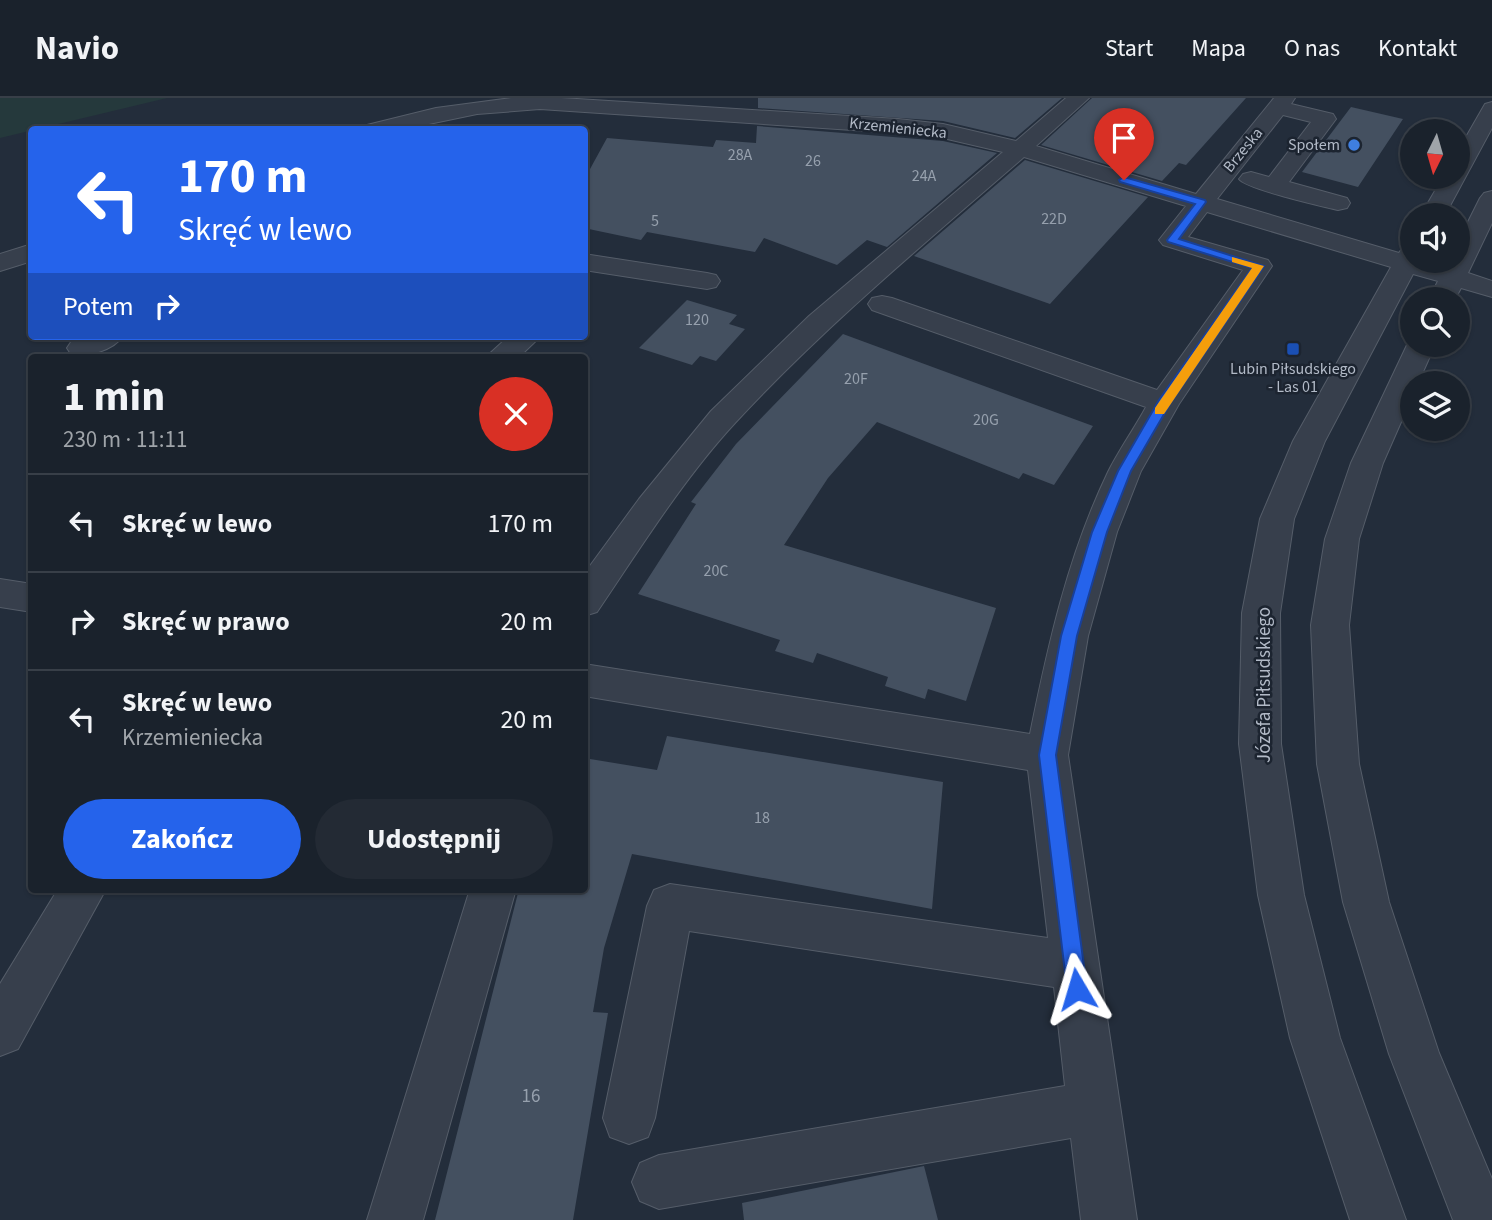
<!DOCTYPE html>
<html lang="pl">
<meta charset="utf-8">
<style>
:root{--surface:#1a222c;--page:#232a34;--text:#f1f3f6;--muted:#9fa4a9;--line:#383f48;--accent:#2563eb}
body{margin:0;font-family:"Source Sans 3",sans-serif;background:var(--page);color:var(--text);height:100vh;display:flex;flex-direction:column;font-size:26px;white-space:nowrap}
*{box-sizing:border-box;margin:0}
p{font-size:23px;color:var(--muted)}
.icon{flex:none;width:38px;height:38px;fill:none;stroke:currentColor;stroke-width:2;stroke-linecap:round;stroke-linejoin:round}
.map{position:relative;flex:1;overflow:hidden}
.details{position:absolute;left:28px;top:256px;width:560px;height:539px;display:flex;flex-direction:column;background:var(--surface);border-radius:7px;box-shadow:0 2px 5px #0004,0 0 0 2px var(--line)}
.details>*{flex:none}
.banner{position:absolute;left:28px;top:28px;width:560px;height:214px;border-radius:7px;box-shadow:0 2px 5px #0004,0 0 0 2px var(--line);background:#2563eb;color:#fff;overflow:hidden}
.needle{width:46px;rotate:185deg}
.tools{position:absolute;left:1400px;top:21px;display:grid;gap:14px}
.tools a{display:grid;place-items:center;width:70px;height:70px;border-radius:50%;background:var(--surface);box-shadow:0 2px 5px #0004,0 0 0 2px var(--line);font-size:35px}
.pin{position:absolute;display:grid;place-items:center;width:60px;height:60px;color:#fff;margin:-72px -30px;border-radius:50% 50% 50% 0;rotate:-45deg;box-shadow:0 0 7px #0007}
.pin .icon{rotate:45deg}
.me{position:absolute;width:77px;margin:-38px;rotate:353deg;stroke-linejoin:round;filter:drop-shadow(0 0 5px #0008)}
.turn{display:flex;align-items:center;gap:24px;height:147px;padding:0 35px;font-size:32px}
.turn .icon{width:91px;height:91px;stroke-width:2.5}
.turn b{display:block;font-size:49px;line-height:60px}
.then{display:flex;align-items:center;height:66px;padding:0 35px;background:#0003;gap:14px;font-size:26px}
.round{display:grid;place-items:center;flex:none;width:74px;height:74px;border-radius:37px;background:var(--page)}
.headline{display:flex;align-items:center;justify-content:space-between;height:119px;padding:0 35px}
h1{font-size:42px;font-weight:700;line-height:52px}
.cta{display:flex;gap:14px;margin-top:auto;padding:14px 35px}
.cta a{flex:1;height:80px;border-radius:42px;background:var(--accent);color:#fff;font-size:28px;font-weight:700;line-height:80px;text-align:center}
.cta a+a{background:var(--page);color:var(--text)}
ul{padding:0;list-style:none}
li{display:flex;align-items:center;gap:21px;height:98px;padding:0 35px;border-top:2px solid var(--line)}
li div{flex:1}
li b{display:block;font-size:26px}
li em{font-style:normal}
header{display:flex;align-items:center;gap:42px;box-sizing:border-box;height:98px;padding:0 35px;background:var(--surface);border-bottom:2px solid var(--line)}
header strong{font-size:33px}
nav{display:flex;gap:38px;margin-inline-start:auto;font-size:24px}
.map>svg:first-child{display:block}
.green{fill:#25393c}
.building{fill:#445060}
.lines{fill:none;stroke-linecap:round;stroke-linejoin:round}
.minor-casing{stroke:#555d69;stroke-width:2}
.minor{fill:#373f4c;fill-rule:evenodd}
.route{fill:#2563eb;stroke:#184099;stroke-width:2}
.slow{fill:#f59e0b}
.shop-dot{fill:#3f7fe0;stroke:#1c2430;stroke-width:2.5}
.transit-dot{fill:#1a4fb4;stroke:#1c2430;stroke-width:2.5}
.labels{text-anchor:middle;dominant-baseline:central;stroke-width:5;stroke-linejoin:round;paint-order:stroke}
.far-street-label{font-size:16px;fill:#b2bac7;stroke:#1c2430}
.far-poi-label{font-size:16px;fill:#b2bac7;stroke:#1c2430;text-anchor:end}
.number-label{font-size:16px;fill:#96a0ad}
.street-label{font-size:19px;fill:#b2bac7;stroke:#1c2430}
.near-number-label{font-size:19px;fill:#96a0ad}
</style>
<header>
<strong>Navio</strong>
<nav><a>Start</a><a>Mapa</a><a>O nas</a><a>Kontakt</a></nav>
</header>
<div class="map">
<svg width="1492" height="1122" viewBox="0 0 1492 1122">
<rect width="100%" height="100%" fill="#232d3b"/>
<path class="green" d="M0,0H167L0,40Z"/>
<path class="building" d="M758,0H1062L1015,40L943,23L758,10Z
M1092,0H1246L1186,67L1179,65L1162,83L1041,47Z
M1351,9L1403,21L1358,89L1302,74Z
M757,28L943,43L997,55L887,149L867,142L837,167L764,140L755,154L647,134L641,142L584,130V82L607,40L713,49L716,42L756,45Z
M1025,62L1148,99L1050,206L914,158Z
M687,202L737,217L729,226L745,231L716,263L700,258L692,267L639,250Z
M843,236L1093,328L1054,387L1023,375L1019,381L877,324L828,380L784,447L996,510L966,603L928,591L925,601L885,588L888,579L817,555L813,565L775,553L780,542L638,496L696,406L691,404L736,346Z
M667,638L943,684L932,811L632,756L604,850L593,914L608,915L573,1122H435L519,791H584V660L657,672Z
M924,1068L938,1122H744L742,1105Z"/>
<g class="lines">
<g class="minor-casing">
<path id="minor" d="M511,0H561L898,21L943,26L1016,43L1066,0H1089L1036,48L1196,96L1274,0H1295L1291,6L1333,16L1336,21L1289,84L1347,100L1350,105L1347,110L1338,112C1321,108 1246,91 1239,81L1243,76L1251,74L1269,79L1311,24L1283,17L1217,101L1399,155L1403,149L1412,146V163H1425L1445,169L1448,163H1458V144L1480,100L1484,95L1492,93V125L1468,175L1492,183V199L1461,190L1455,201H1429L1438,183L1413,176L1325,343L1294,421L1280,515L1281,646L1304,797L1340,940L1406,1122H1350L1290,940L1258,797L1239,646L1242,515L1260,421L1293,343L1391,169L1207,114L1188,139L1268,162L1272,168L1179,306L1141,373L1117,434L1088,538L1068,657L1137,1122H1081L1071,1040L659,1111L640,1103L632,1084L640,1065L659,1057L1065,988L1054,889L689,833L655,1020L648,1039L629,1046L610,1039L603,1020L647,808L654,792L670,786L1048,840L1028,672L584,598V566L1030,636C1048,547 1068,457 1108,374C1119,352 1134,331 1146,309L872,212L868,206L872,200L882,198L892,200L1157,292L1243,172L1163,147L1159,142L1186,108L1024,59C925,145 824,229 735,325C684,380 639,452 597,514L584,518V476L639,401L711,313L809,218L1003,54L943,40L898,35L540,11L477,16L400,32H364L367,27L436,10Z
M1492,4V30L1445,117H1421L1443,79H1458V53L1485,6Z
M32,146V163L0,173V156Z
M584,156L707,175L716,177L720,183L716,189L707,191L584,172Z
M85,238H123C114,252 87,260 71,256L67,250L71,244Z
M509,238H541L519,259H486Z
M1412,241V247H1435L1418,285H1412V299L1383,365L1359,441L1349,527L1359,666L1389,804L1439,955L1492,1081V1122H1453L1389,956L1343,804L1317,666L1311,527L1325,441L1351,365L1407,247Z
M0,481L32,486V514L0,509Z
M58,791H106L18,951L0,958V886Z
M470,791H516L423,1122H367Z"/>
</g>
<use href="#minor" class="minor"/>
</g>
<path class="route" d="M1124,79L1205,102L1206,104L1179,141L1264,168L1170,306L1131,373L1107,434L1077,538L1056,657L1087,891L1084,899L1077,902L1070,899L1067,891L1039,657L1061,538L1092,434L1118,373L1159,302L1252,170L1168,144L1167,142L1195,106L1120,84L1119,82Z"/>
<path class="slow" d="M1232,159L1264,168L1164,316H1155V310L1252,170L1232,164Z"/>
<circle class="shop-dot" cx="1354" cy="47" r="7"/>
<rect class="transit-dot" x="1286" y="244" width="14" height="14" rx="3.5"/>
<g class="labels">
<g class="far-street-label">
<text transform="translate(898 30) rotate(6)">Krzemieniecka</text>
<text transform="translate(1243 52) rotate(-51)">Brzeska</text>
</g>
<g class="far-poi-label">
<text x="1340" y="47">Społem</text>
<text x="1293" y="271" text-anchor="middle">Lubin Piłsudskiego<tspan x="1293" dy="18">- Las 01</tspan></text>
</g>
<g class="number-label">
<text x="740" y="57">28A</text>
<text x="813" y="63">26</text>
<text x="924" y="78">24A</text>
<text x="1054" y="121">22D</text>
<text x="655" y="123">5</text>
<text x="697" y="222">120</text>
<text x="856" y="281">20F</text>
<text x="986" y="322">20G</text>
<text x="716" y="473">20C</text>
<text x="762" y="720">18</text>
</g>
<g class="street-label">
<text transform="translate(1264 587) rotate(-90)">Józefa Piłsudskiego</text>
</g>
<g class="near-number-label">
<text x="531" y="998">16</text>
</g>
</g>
</svg>
<div class="tools">
<a><svg class="needle" viewBox="-14 -14 28 28"><path d="M0-13l5 13h-10z" fill="#e53935"/><path d="M0 13l5-13h-10z" fill="#9fa4a9"/></svg></a>
<a><svg class="icon" aria-label="sound" viewBox="0 0 24 24"><path d="M4 9h4l5-4v14l-5-4H4zM17 9q2 3 0 6"/></svg></a>
<a><svg class="icon" aria-label="search" viewBox="0 0 24 24"><circle cx="10" cy="10" r="6"/><path d="M15 15l6 6"/></svg></a>
<a><svg class="icon" aria-label="layers" viewBox="0 0 24 24"><path d="M12 4l9 5-9 5-9-5zM3 14l9 5 9-5"/></svg></a>
</div>
<div class="pin" style="left:1124px;top:82px;background:#d93025"><svg class="icon" aria-label="arrive" viewBox="0 0 24 24"><path d="M6 21V4h12l-3 4 3 4H6"/></svg></div>
<svg class="me" style="left:1077px;top:891px" viewBox="-20 -20 40 40"><path d="M0-17L14 15 0 8-14 15z" fill="#2563eb" stroke="#fff" stroke-width="4"/></svg>
<div class="banner">
<div class="turn"><svg class="icon" aria-label="left" viewBox="0 0 24 24"><path d="M17 20v-9H6M10 6l-5 5 5 5"/></svg><div><b>170 m</b>Skręć w lewo</div></div>
<div class="then">Potem<svg class="icon" aria-label="right" viewBox="0 0 24 24"><path d="M7 20v-9h11M14 6l5 5-5 5"/></svg></div>
</div>
<section class="details">
<div class="headline"><div><h1>1 min</h1><p>230 m · 11:11</p></div><a class="round" style="background:#d93025;color:#fff"><svg class="icon" aria-label="close" viewBox="0 0 24 24"><path d="M6 6l12 12M18 6L6 18"/></svg></a></div>
<ul>
<li><svg class="icon" aria-label="left" viewBox="0 0 24 24"><path d="M17 20v-9H6M10 6l-5 5 5 5"/></svg><div><b>Skręć w lewo</b></div><em>170 m</em></li>
<li><svg class="icon" aria-label="right" viewBox="0 0 24 24"><path d="M7 20v-9h11M14 6l5 5-5 5"/></svg><div><b>Skręć w prawo</b></div><em>20 m</em></li>
<li><svg class="icon" aria-label="left" viewBox="0 0 24 24"><path d="M17 20v-9H6M10 6l-5 5 5 5"/></svg><div><b>Skręć w lewo</b><p>Krzemieniecka</p></div><em>20 m</em></li>
</ul>
<div class="cta"><a>Zakończ</a><a>Udostępnij</a></div>
</section>
</div>
